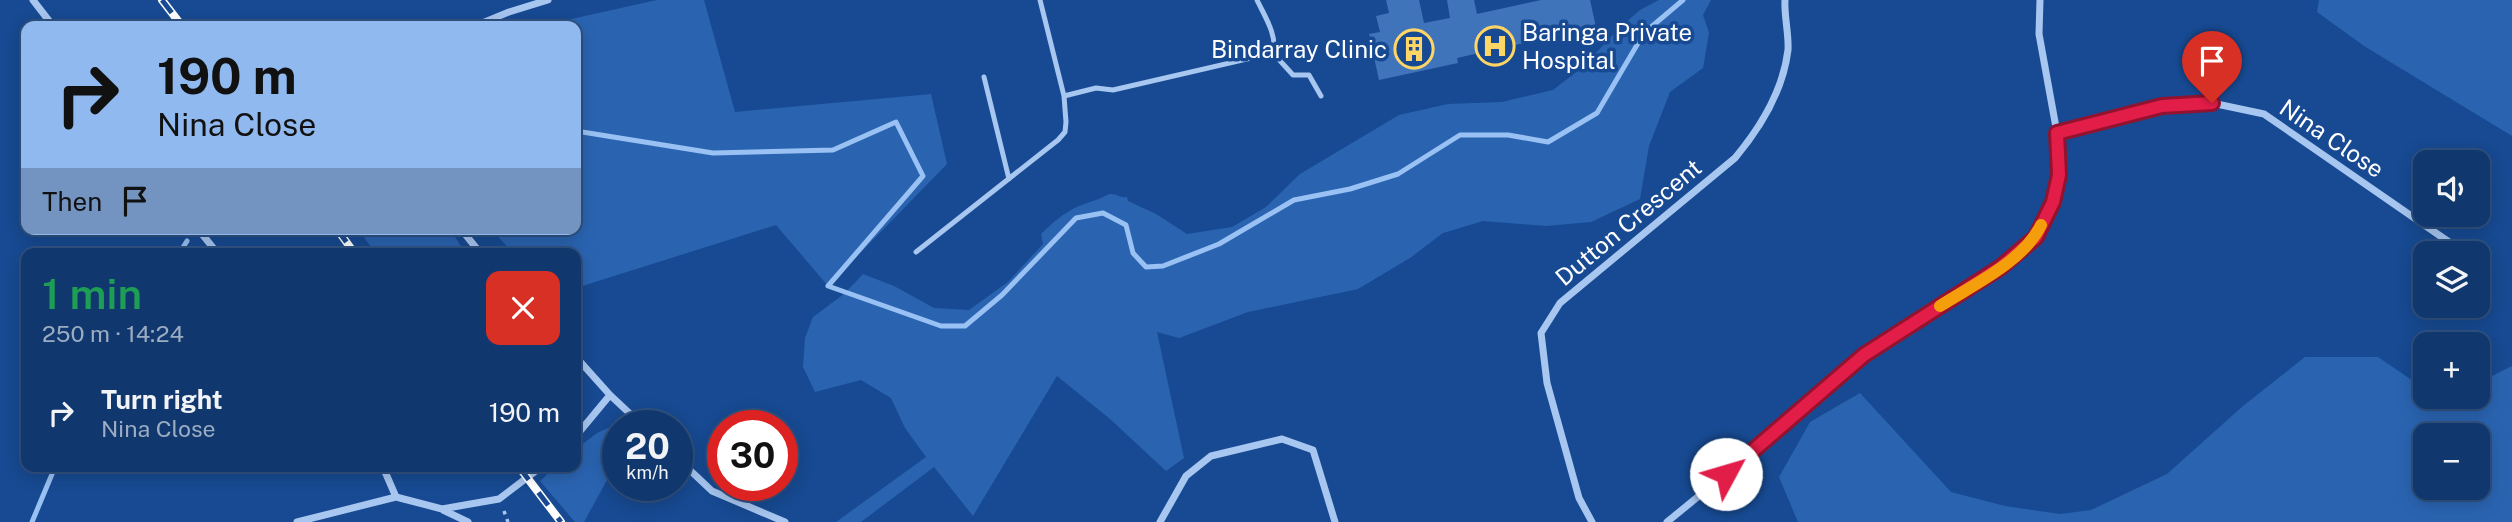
<!DOCTYPE html>
<meta charset="utf-8">
<style>
:root{--surface:#11386e;--page:#1a3f73;--text:#f1f3f6;--muted:#9cacc2;--line:#305281}
body{margin:0;font-family:"Public Sans",sans-serif;background:var(--page);color:var(--text);height:100vh;display:flex;flex-direction:column;font-size:26px;white-space:nowrap}
*{box-sizing:border-box;margin:0}
p{font-size:23px;color:var(--muted)}
.icon{flex:none;width:38px;height:38px;fill:none;stroke:currentColor;stroke-width:2;stroke-linecap:round;stroke-linejoin:round}
.map{position:relative;flex:1;overflow:hidden}
.panel{position:absolute;left:21px;top:248px;width:560px;height:224px;display:flex;flex-direction:column;background:var(--surface);border-radius:14px;box-shadow:0 4px 18px #0003,0 0 0 2px var(--line)}
.panel>*{flex:none}
.banner{position:absolute;left:21px;top:21px;width:560px;height:214px;border-radius:14px;box-shadow:0 4px 18px #0003,0 0 0 2px var(--line);background:#90b9f0;color:#111;overflow:hidden}
.fabs{position:absolute;left:2413px;top:150px;display:grid;gap:14px}
.fabs a{display:grid;place-items:center;width:77px;height:77px;border-radius:14px;background:var(--surface);box-shadow:0 4px 18px #0003,0 0 0 2px var(--line);font-size:35px}
.speed{position:absolute;left:602px;top:410px;display:flex;gap:14px;font-size:35px;font-weight:700;text-align:center}
.speed>*{display:grid;place-content:center;width:91px;height:91px;border-radius:50%;background:var(--surface);box-shadow:0 4px 18px #0003,0 0 0 2px var(--line);line-height:1}
.speed small{font-size:18px;font-weight:400}
.speed .limit{border:10px solid #d22;background:#fff;color:#111}
.pin{position:absolute;display:grid;place-items:center;width:60px;height:60px;color:#fff;margin:-72px -30px;border-radius:50% 50% 50% 0;rotate:-45deg;box-shadow:0 0 7px #0007}
.pin .icon{rotate:45deg}
.me{position:absolute;width:77px;margin:-38px;rotate:51deg;stroke-linejoin:round;filter:drop-shadow(0 0 5px #0008)}
.turn{display:flex;align-items:center;gap:24px;height:147px;padding:0 21px;font-size:32px}
.turn .icon{width:91px;height:91px;stroke-width:2.5}
.turn b{display:block;font-size:49px;line-height:60px}
.then{display:flex;align-items:center;height:66px;padding:0 21px;background:#0003;gap:14px;font-size:26px}
.round{display:grid;place-items:center;flex:none;width:74px;height:74px;border-radius:14px;background:var(--page)}
.headline{display:flex;align-items:center;justify-content:space-between;height:119px;padding:0 21px}
h1{font-size:42px;font-weight:600;line-height:52px;color:#1e9e55}
ul{padding:0;list-style:none}
li{display:flex;align-items:center;gap:21px;height:91px;padding:0 21px}
li div{flex:1}
li b{display:block;font-size:26px}
li em{font-style:normal}
.map>svg:first-child{display:block}
.green{fill:#2a64b1;fill-rule:evenodd}
.lines{fill:none;stroke-linecap:round;stroke-linejoin:round}
.stream{stroke:#99c1f3;stroke-width:5}
.building{fill:#4074ba}
.path{stroke:#a7c6f0;stroke-width:3.5;stroke-dasharray:3.5 5;stroke-linecap:butt}
.lane{stroke:#a7c6f0;stroke-width:5}
.street{stroke:#a7c6f0;stroke-width:7}
.rail-casing{stroke:#fff;stroke-width:8}
.rail{stroke:#174a92;stroke-width:5;stroke-dasharray:16;stroke-linecap:butt}
.route-casing{stroke:#92132f;stroke-width:18}
.route{stroke:#e11d48;stroke-width:12}
.slow{stroke:#f59e0b;stroke-width:12}
.labels{text-anchor:middle;dominant-baseline:central;stroke-width:7;stroke-linejoin:round;paint-order:stroke}
.poi-label{font-size:24px;fill:#fff;stroke:#174a92;text-anchor:start}
.street-label{font-size:24px;fill:#fff;stroke:#174a92}
</style>
<div class="map">
<svg width="2512" height="522" viewBox="0 0 2512 522">
<rect width="100%" height="100%" fill="#174a92"/>
<path class="green" d="M657,0H704L735,112L931,94L947,164L828,286L776,225L576,288V254H514L491,229H576V26H540Z
M1659,0H1711L1703,15L1709,33L1703,68L1670,92L1649,146L1640,199L1591,222L1546,226L1483,221L1443,233L1410,258L1358,289L1248,312L1179,338L1157,332L1184,458L1166,471L1110,419L1057,376L973,516L934,467L861,522H836L926,457L905,428L891,398L861,380L815,392L803,367L805,338L813,317L844,294L863,274L894,286L934,308L969,310L1008,282L1043,244L1041,234C1061,215 1070,208 1096,200C1100,199 1107,194 1111,194C1117,194 1120,198 1127,197L1128,201L1156,214L1187,234L1232,227L1266,207L1300,174L1399,115L1448,104L1502,102L1553,90L1584,66L1618,29L1640,10Z
M2319,0H2512V136L2364,46L2317,12Z
M358,229H450L466,254H376Z
M2305,357H2378L2425,389L2426,397H2438L2442,400L2448,397H2478V383L2512,366V522H1798L1779,477L1810,422L1860,393L1951,492L2005,506L2060,514L2091,510L2167,474L2243,406ZM2426,436H2478V488H2426Z
M617,424L618,460L584,522H575L540,481L555,467H576V449L597,433Z"/>
<g class="lines">
<path class="stream" d="M576,131L713,153L833,150L896,122L923,176L828,286L941,326H965L1002,295L1076,218L1103,213L1126,225L1133,253L1146,267L1163,266L1219,244L1294,200L1350,189L1398,174L1460,135H1508L1548,142L1597,113L1644,33L1683,0
M216,232L245,229
M179,254L187,241
M32,522L55,467"/>
</g>
<path class="building" d="M1386,0H1419L1424,23L1450,18L1447,0H1474L1477,14L1541,0H1590L1596,27L1457,58L1458,63L1379,80L1369,34L1380,32L1376,16L1389,13Z"/>
<g class="lines">
<path class="path" d="M504,511L508,522"/>
<path class="lane" d="M1273,53L1293,75H1309L1321,96
M984,77L1009,179
M1064,96L1096,88L1113,90L1273,53C1278,36 1264,15 1257,0
M916,252L1058,140L1065,132L1066,122L1064,96L1040,0"/>
<path class="street" d="M33,0L53,26
M475,26L509,12L548,0
M2057,133L2162,106L2212,103L2264,114L2449,242
M198,229L218,254
M461,229L481,254
M576,357L610,395L642,425
M576,436L610,395
M677,458L712,491L785,522
M383,467L396,497
M443,510L468,522
M297,522L396,497L442,509L499,499L541,467
M1160,522L1186,476L1211,456L1282,439L1313,450L1335,522
M1592,522L1579,498L1547,383L1541,333L1560,303L1735,158C1761,127 1783,91 1788,50C1789,34 1784,16 1785,0
M1667,522L1765,442L1864,355L2001,267L2036,237L2053,202L2059,175V144L2039,34L2040,0"/>
<g class="rail-casing">
<path id="rail" d="M162,0L182,26
M337,229L355,254
M519,467L561,522"/>
</g>
<use href="#rail" class="rail"/>
</g>
<g class="lines">
<g class="route-casing">
<path id="route" d="M1726,474L1864,355L2001,267L2036,237L2053,202L2059,175L2057,133L2162,106L2212,103"/>
</g>
<use href="#route" class="route"/>
<path class="slow" d="M1940,306C1973,285 2024,261 2041,225"/>
</g>
<defs>
<g id="hospital-ring" transform="scale(2.0125)"><circle r="9.5" fill="#174a92" stroke="#ffd666" stroke-width="1.5"/><path d="M-5-5h3v3.5h4V-5h3V5h-3V1.5h-4V5h-3Z" fill="#ffd666"/></g>
<g id="building-ring" transform="scale(2.0125)"><circle r="9.5" fill="#174a92" stroke="#ffd666" stroke-width="1.5"/><path d="M-4-6H4V6H1V3H-1V6H-4ZM-2.5-4.3h1.7v1.8h-1.7ZM.8-4.3h1.7v1.8H.8ZM-2.5-1h1.7V.8h-1.7ZM.8-1h1.7V.8H.8Z" fill="#ffd666"/></g>
</defs>
<g fill-rule="evenodd">
<use href="#hospital-ring" x="1495" y="46"/>
<use href="#building-ring" x="1414" y="49"/>
</g>
<g class="labels">
<g class="poi-label">
<text x="1522" y="32">Baringa Private<tspan x="1522" dy="28">Hospital</tspan></text>
<text x="1387" y="49" text-anchor="end">Bindarray Clinic</text>
</g>
<g class="street-label">
<text transform="translate(2332 138) rotate(34)">Nina Close</text>
<text transform="translate(1628 222) rotate(-40)">Dutton Crescent</text>
</g>
</g>
</svg>
<div class="fabs">
<a><svg class="icon" aria-label="sound" viewBox="0 0 24 24"><path d="M4 9h4l5-4v14l-5-4H4zM17 9q2 3 0 6"/></svg></a>
<a><svg class="icon" aria-label="layers" viewBox="0 0 24 24"><path d="M12 4l9 5-9 5-9-5zM3 14l9 5 9-5"/></svg></a>
<a>+</a>
<a>−</a>
</div>
<div class="speed"><div>20<small>km/h</small></div><div class="limit">30</div></div>
<div class="pin" style="left:2212px;top:103px;background:#d93025"><svg class="icon" aria-label="arrive" viewBox="0 0 24 24"><path d="M6 21V4h12l-3 4 3 4H6"/></svg></div>
<svg class="me" style="left:1726px;top:474px" viewBox="-20 -20 40 40"><circle r="19" fill="#fff"/><path d="M0-13L10 11 0 6-10 11z" fill="#e11d48"/></svg>
<div class="banner">
<div class="turn"><svg class="icon" aria-label="right" viewBox="0 0 24 24"><path d="M7 20v-9h11M14 6l5 5-5 5"/></svg><div><b>190 m</b>Nina Close</div></div>
<div class="then">Then<svg class="icon" aria-label="arrive" viewBox="0 0 24 24"><path d="M6 21V4h12l-3 4 3 4H6"/></svg></div>
</div>
<section class="panel">
<div class="headline"><div><h1>1 min</h1><p>250 m · 14:24</p></div><a class="round" style="background:#d93025;color:#fff"><svg class="icon" aria-label="close" viewBox="0 0 24 24"><path d="M6 6l12 12M18 6L6 18"/></svg></a></div>
<ul>
<li><svg class="icon" aria-label="right" viewBox="0 0 24 24"><path d="M7 20v-9h11M14 6l5 5-5 5"/></svg><div><b>Turn right</b><p>Nina Close</p></div><em>190 m</em></li>
</ul>
</section>
</div>
